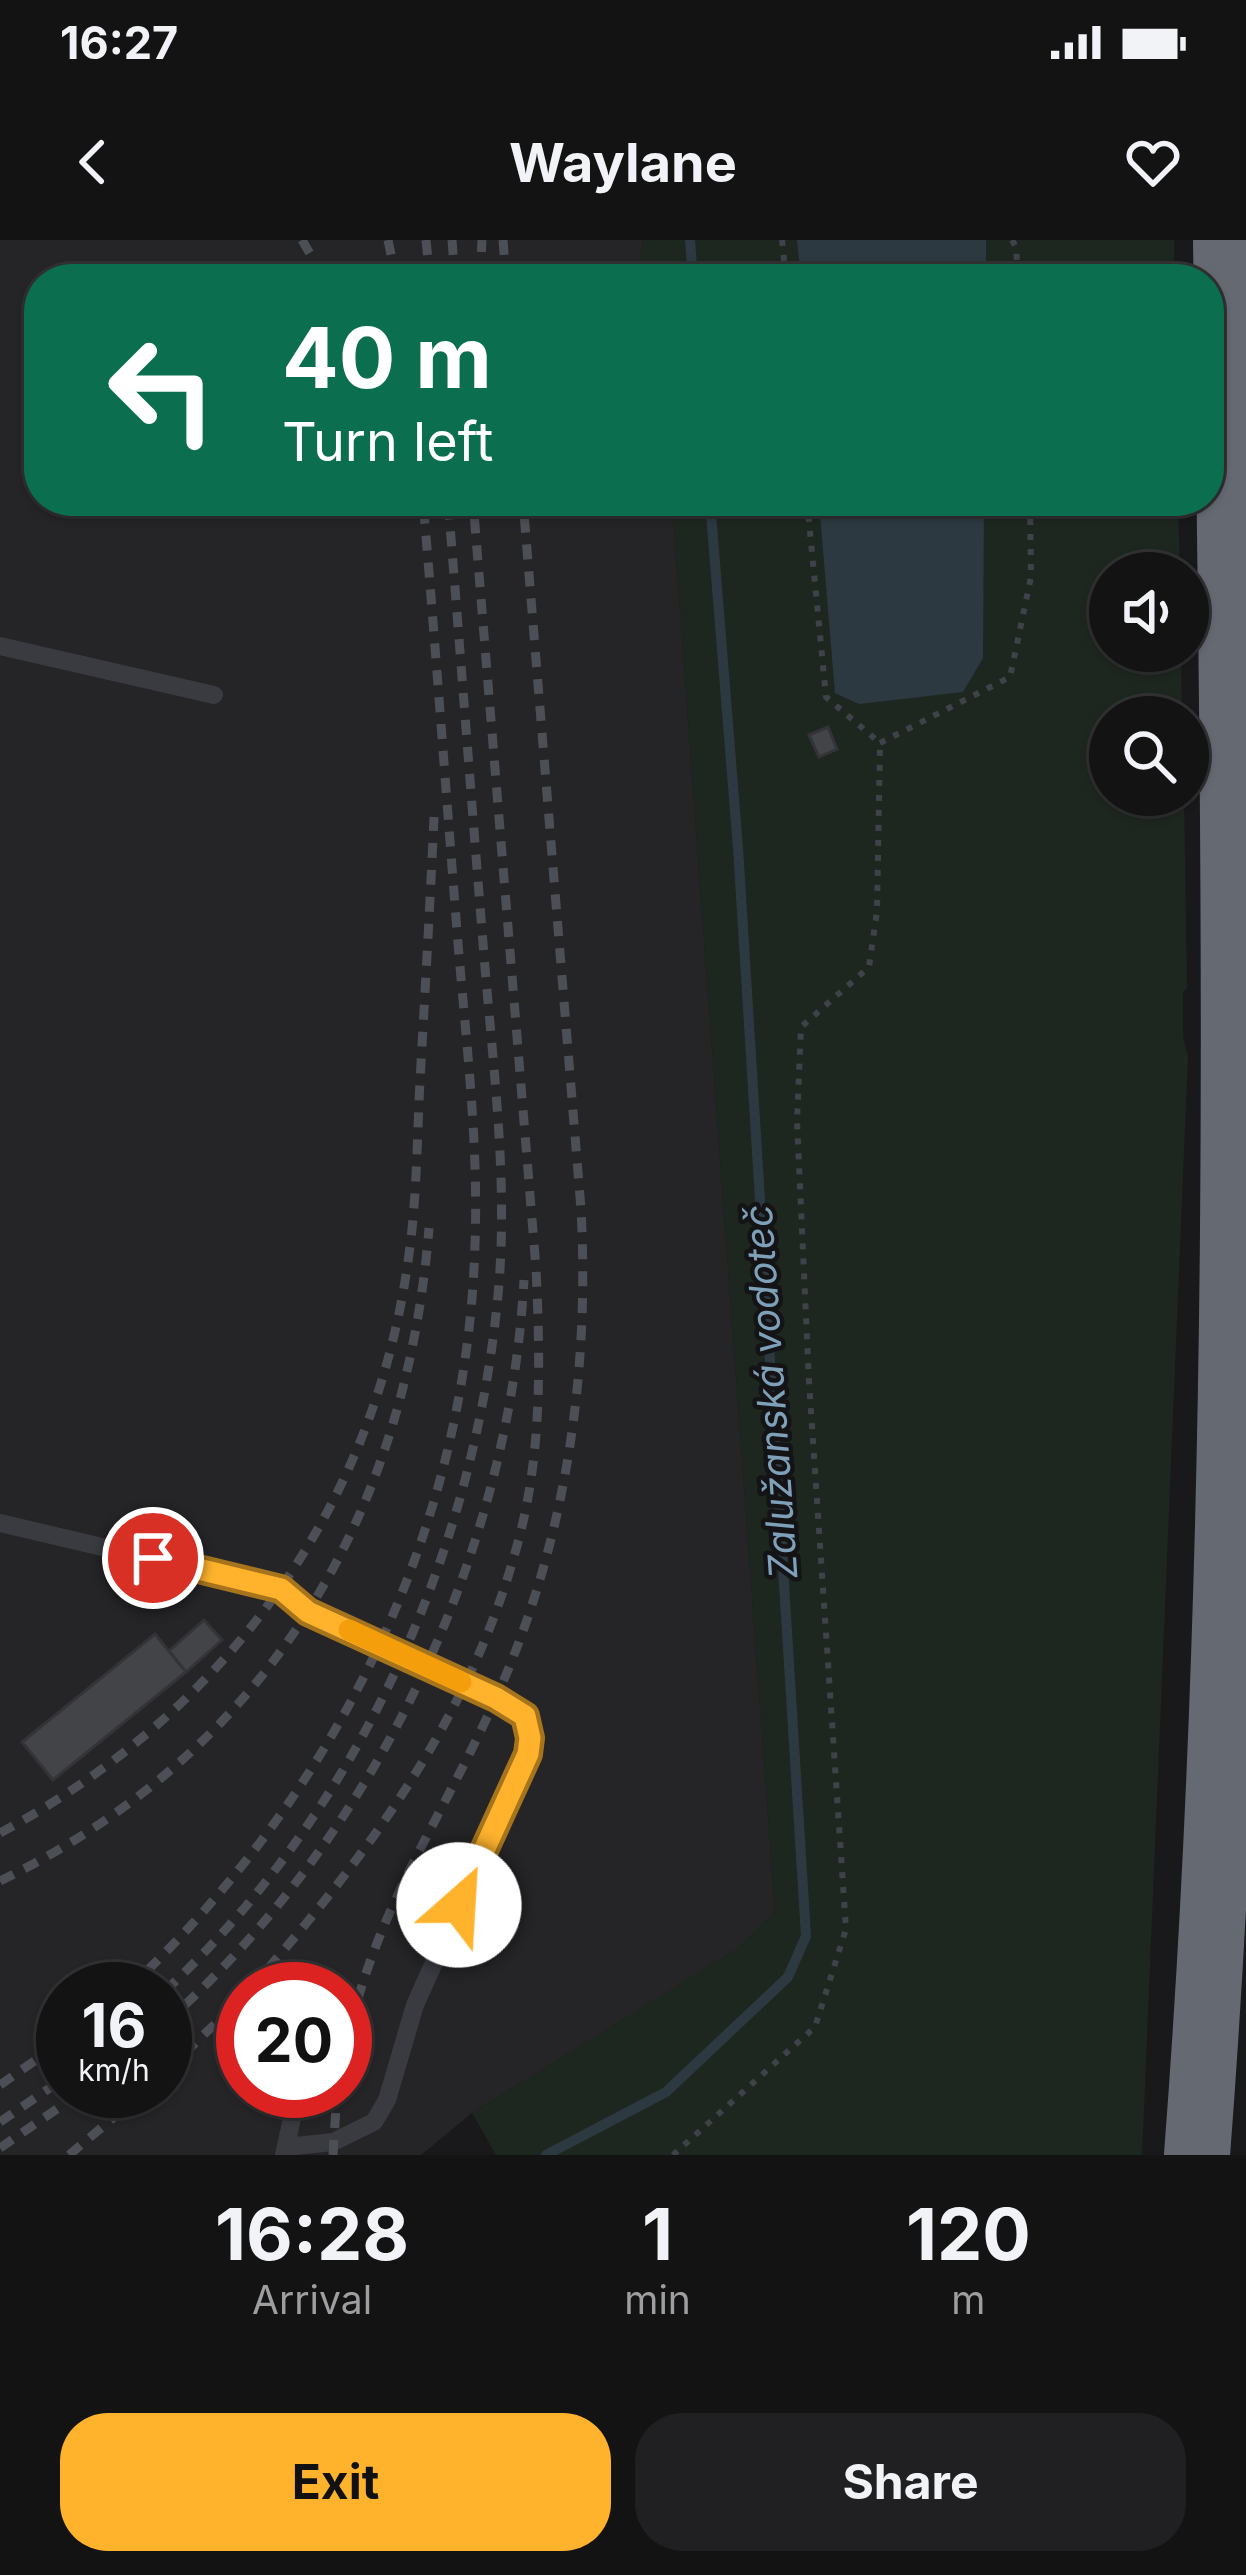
<!DOCTYPE html>
<meta charset="utf-8">
<style>
:root{--surface:#131314;--page:#202022;--text:#f1f3f6;--muted:#9d9ea0;--line:#323234;--accent:#ffb32d}
body{margin:0;font-family:Inter,sans-serif;background:var(--page);color:var(--text);height:100vh;display:flex;flex-direction:column;font-size:45px;white-space:nowrap}
*{box-sizing:border-box;margin:0}
p{font-size:39px;color:var(--muted)}
.icon{flex:none;width:66px;height:66px;fill:none;stroke:currentColor;stroke-width:2;stroke-linecap:round;stroke-linejoin:round}
.map{position:relative;height:1915px;overflow:hidden}
.drawer{display:flex;flex-direction:column;background:var(--surface);flex:1}
.drawer>*{flex:none}
.hud{position:absolute;left:24px;top:24px;width:1200px;height:252px;border-radius:48px;box-shadow:0 3px 9px #0004,0 0 0 3px var(--line);background:#0b6e4f;color:#fff;overflow:hidden}
.fabs{position:absolute;left:1089px;top:312px;display:grid;gap:24px}
.fabs a{display:grid;place-items:center;width:120px;height:120px;border-radius:50%;background:var(--surface);box-shadow:0 3px 9px #0004,0 0 0 3px var(--line);font-size:60px}
.speed{position:absolute;left:36px;top:1722px;display:flex;gap:24px;font-size:60px;font-weight:700;text-align:center}
.speed>*{display:grid;place-content:center;width:156px;height:156px;border-radius:50%;background:var(--surface);box-shadow:0 3px 9px #0004,0 0 0 3px var(--line);line-height:1}
.speed small{font-size:30px;font-weight:400}
.speed .limit{border:18px solid #d22;background:#fff;color:#111}
.pin{position:absolute;display:grid;place-items:center;width:102px;height:102px;color:#fff;margin:-51px;border:6px solid #fff;border-radius:50%;box-shadow:0 3px 12px #0007}
.me{position:absolute;width:132px;margin:-66px;rotate:26deg;stroke-linejoin:round;filter:drop-shadow(0 0 9px #0008)}
.turn{display:flex;align-items:center;gap:42px;height:252px;padding:0 60px;font-size:54px}
.turn .icon{width:156px;height:156px;stroke-width:2.5}
.turn b{display:block;font-size:84px;line-height:102px}
.eta{display:flex;justify-content:space-evenly;align-items:center;height:204px;text-align:center}
.eta b{font-size:72px;font-weight:700;line-height:84px}
.primary-button{display:flex;gap:24px;margin-top:auto;padding:24px 60px}
.primary-button a{flex:1;height:138px;border-radius:48px;background:var(--accent);color:#111;font-size:48px;font-weight:700;line-height:138px;text-align:center}
.primary-button a+a{background:var(--page);color:var(--text)}
.status{display:flex;justify-content:space-between;align-items:center;height:84px;padding:0 60px;background:var(--surface);direction:ltr}
.status svg{height:33px;fill:currentColor}
header{display:flex;justify-content:space-between;align-items:center;height:156px;padding:0 60px;background:var(--surface);font-size:54px;font-weight:700}
.map>svg:first-child{display:block}
.built{fill:#252528;fill-rule:evenodd}
.green{fill:#1e271f}
.water{fill:#2d3941}
.lines{fill:none;stroke-linecap:round;stroke-linejoin:round}
.stream{stroke:#2d3941;stroke-width:10}
.building{fill:#434448;stroke:#333338;stroke-width:3}
.path{stroke:#3f4248;stroke-width:6;stroke-dasharray:6 9;stroke-linecap:butt}
.lane{stroke:#393b41;stroke-width:18}
.highway{stroke:#656972;stroke-width:66}
.rail{stroke:#4c4f56;stroke-width:9;stroke-dasharray:15 12;stroke-linecap:butt}
.route-casing{stroke:#a6741d;stroke-width:30}
.route{stroke:#ffb32d;stroke-width:21}
.slow{stroke:#f59e0b;stroke-width:21}
.labels{text-anchor:middle;dominant-baseline:central;stroke-width:9;stroke-linejoin:round;paint-order:stroke}
.water-label{font-size:39px;font-style:italic;fill:#7fa0b9;stroke:#141416}
</style>
<div class="status"><b>16:27</b><svg viewBox="0 0 49 12"><path d="M0 12V9h3v3zM5 12V6h3v6zM10 12V3h3v9zM15 12V0h3v12zM26 1h20v11H26zM47 4h2v5h-2z"/></svg></div>
<header><svg class="icon" aria-label="back" viewBox="0 0 24 24"><path d="M15 5l-7 7 7 7"/></svg>Waylane<svg class="icon" aria-label="heart" viewBox="0 0 24 24"><path d="M12 20l-8-8c-3-5 5-10 8-4 3-6 11-1 8 4z"/></svg></header>
<div class="map">
<svg width="1246" height="1915" viewBox="0 0 1246 1915">
<rect width="100%" height="100%" fill="#19191b"/>
<path class="built" d="M0,0H643L639,39H39V261H672L775,1671L737,1709L472,1873L421,1915H0ZM63,1749H165V1851H63ZM243,1749H345V1851H243Z"/>
<path class="green" d="M643,0H1174V39H639Z
M672,261H1178L1180,333H1110V411H1181L1182,477H1110V555H1184L1187,747L1183,753V797L1188,816L1142,1915H496L472,1873L736,1709L775,1671Z"/>
<path class="water" d="M797,0H986V39H801Z
M819,261H984L983,418L963,452L859,464L835,453Z"/>
<g class="lines">
<path class="stream" d="M690,0L693,39
M546,1915L666,1852L788,1737L806,1696L738,608L710,261"/>
</g>
<path class="building" d="M828,487L837,509L819,517L809,495Z
M204,1380L222,1400L186,1432L169,1411Z
M155,1394L186,1432L53,1540L22,1502Z"/>
<g class="lines">
<path class="path" d="M782,0L786,39
M1012,0L1016,7L1018,39
M807,261L826,457L880,503
M880,503L1010,437L1031,337L1030,261
M673,1915L815,1787L846,1689L809,1142L797,881L801,787L869,727L877,671L880,503"/>
<path class="lane" d="M0,406L214,455
M0,1283L281,1349L309,1372L497,1458L525,1476L530,1498L528,1513L415,1765L387,1860L374,1882L333,1902L286,1907
M327,1749L330,1741
M284,1915L298,1851"/>
<path class="highway" d="M1197,1915C1246,1277 1235,639 1226,0"/>
<path class="rail" d="M302,0L325,39
M388,0L396,39
M426,0L430,39
M452,0L455,39
M503,0L506,39
M480,39L482,0
M0,1593C224,1473 376,1269 409,1014C417,957 417,898 420,841C425,753 430,665 434,577
M0,1641C266,1512 406,1278 429,988
M128,1749C336,1554 467,1291 475,1004C479,895 464,786 456,678C445,539 435,400 423,261
M250,1749C372,1611 480,1465 523,1282C542,1199 540,1112 536,1028L473,261
M165,1751C357,1573 474,1314 498,1055C509,939 492,820 483,703C471,556 460,408 448,261
M165,1783C373,1599 509,1317 524,1040
M345,1812C372,1674 440,1583 495,1460C565,1306 590,1137 581,969L523,261
M165,1832L243,1757
M0,1845L63,1801
M0,1882L63,1839
M0,1908L83,1851
M69,1915L145,1851
M333,1915L337,1851"/>
</g>
<g class="lines">
<g class="route-casing">
<path id="route" d="M153,1318L281,1349L308,1372L496,1458L525,1476L530,1498L528,1514L459,1665"/>
</g>
<use href="#route" class="route"/>
<path class="slow" d="M349,1390L461,1442"/>
</g>
<g class="labels">
<g class="water-label">
<text transform="translate(770 1152) rotate(-94)">Zalužanská vodoteč</text>
</g>
</g>
</svg>
<div class="fabs">
<a><svg class="icon" aria-label="sound" viewBox="0 0 24 24"><path d="M4 9h4l5-4v14l-5-4H4zM17 9q2 3 0 6"/></svg></a>
<a><svg class="icon" aria-label="search" viewBox="0 0 24 24"><circle cx="10" cy="10" r="6"/><path d="M15 15l6 6"/></svg></a>
</div>
<div class="speed"><div>16<small>km/h</small></div><div class="limit">20</div></div>
<div class="pin" style="left:153px;top:1318px;background:#d93025"><svg class="icon" aria-label="arrive" viewBox="0 0 24 24"><path d="M6 21V4h12l-3 4 3 4H6"/></svg></div>
<svg class="me" style="left:459px;top:1665px" viewBox="-20 -20 40 40"><circle r="19" fill="#fff"/><path d="M0-13L10 11 0 6-10 11z" fill="#ffb32d"/></svg>
<div class="hud">
<div class="turn"><svg class="icon" aria-label="left" viewBox="0 0 24 24"><path d="M17 20v-9H6M10 6l-5 5 5 5"/></svg><div><b>40 m</b>Turn left</div></div>
</div>
</div>
<section class="drawer">
<div class="eta">
<div><b>16:28</b><p>Arrival</p></div>
<div><b>1</b><p>min</p></div>
<div><b>120</b><p>m</p></div>
</div>
<div class="primary-button"><a>Exit</a><a>Share</a></div>
</section>
